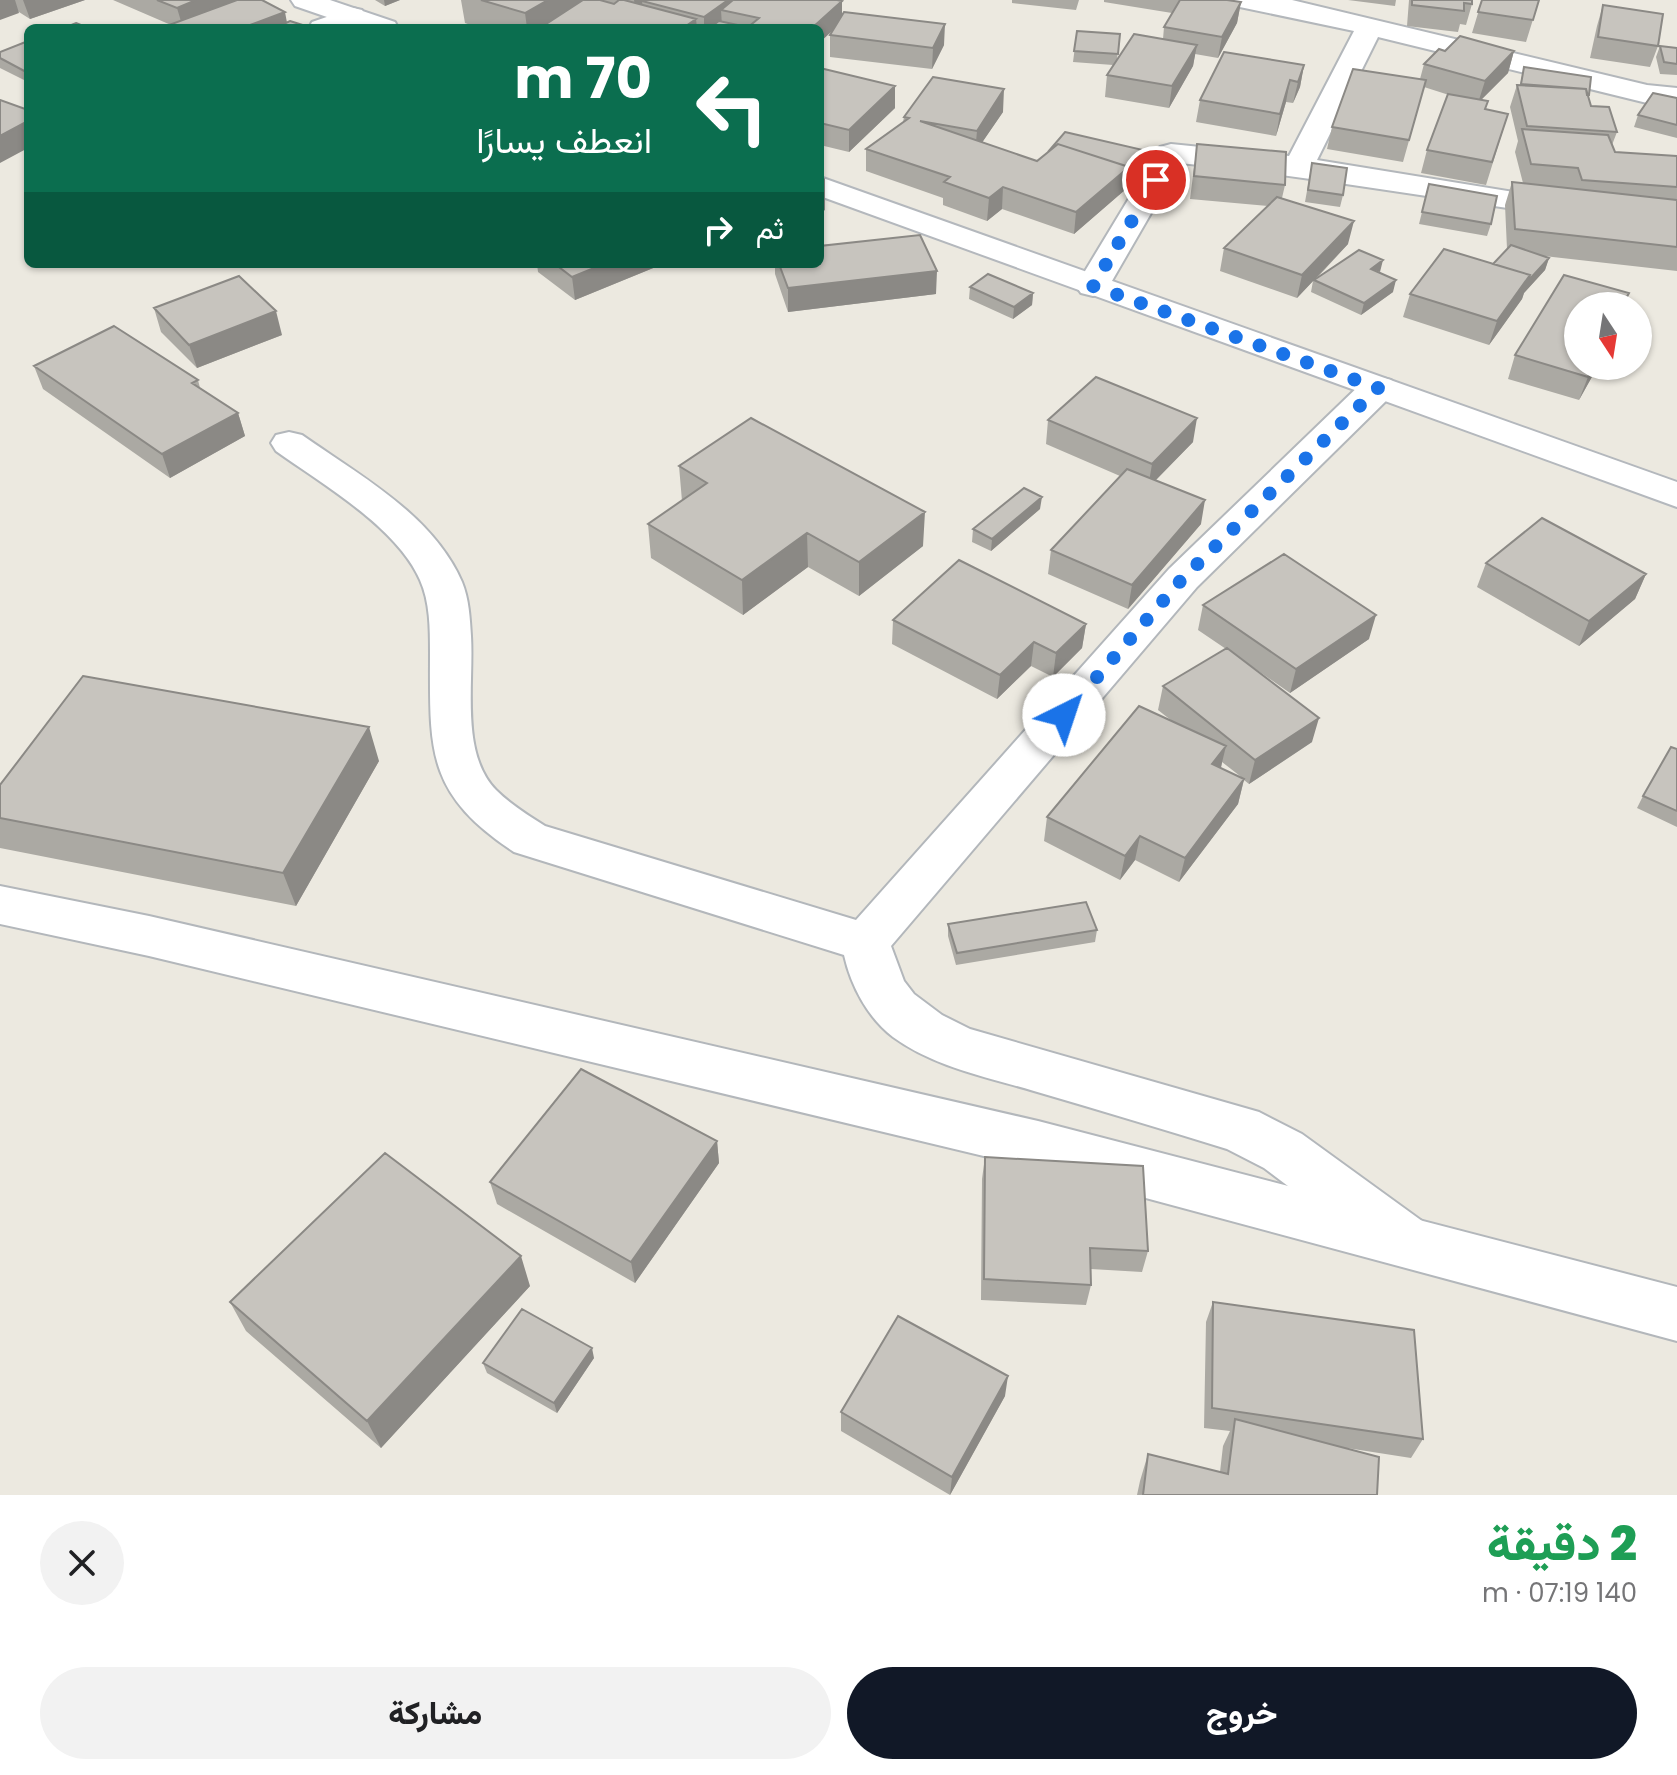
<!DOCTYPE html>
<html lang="ar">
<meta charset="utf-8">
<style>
:root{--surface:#fff;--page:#f2f2f2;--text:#202124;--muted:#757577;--accent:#111827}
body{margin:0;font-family:Poppins,Vazirmatn,sans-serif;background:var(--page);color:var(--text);direction:rtl;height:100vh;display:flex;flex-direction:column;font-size:30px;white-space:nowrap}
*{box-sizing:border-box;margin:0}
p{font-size:26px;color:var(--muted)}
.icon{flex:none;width:44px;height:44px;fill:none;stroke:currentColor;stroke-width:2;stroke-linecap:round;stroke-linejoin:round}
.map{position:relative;height:1495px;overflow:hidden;direction:ltr}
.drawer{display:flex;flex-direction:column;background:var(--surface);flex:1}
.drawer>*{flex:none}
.top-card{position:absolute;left:24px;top:24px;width:800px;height:244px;border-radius:12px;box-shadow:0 2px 6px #0004;direction:rtl;background:#0b6e4f;color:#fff;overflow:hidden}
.needle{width:52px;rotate:168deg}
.controls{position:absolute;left:1564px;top:292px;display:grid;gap:16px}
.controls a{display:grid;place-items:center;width:88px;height:88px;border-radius:50%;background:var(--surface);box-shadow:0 2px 6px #0004;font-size:40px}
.pin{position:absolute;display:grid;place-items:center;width:68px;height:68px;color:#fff;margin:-34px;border:4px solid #fff;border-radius:50%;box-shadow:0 2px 8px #0007}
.me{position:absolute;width:88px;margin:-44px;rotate:41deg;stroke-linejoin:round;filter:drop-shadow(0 0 6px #0008)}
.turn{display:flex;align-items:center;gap:28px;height:168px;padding:0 40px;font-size:36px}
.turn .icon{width:104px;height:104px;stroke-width:2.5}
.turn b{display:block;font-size:56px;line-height:68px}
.then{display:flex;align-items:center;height:76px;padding:0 40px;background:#0003;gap:16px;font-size:30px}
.round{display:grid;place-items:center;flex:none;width:84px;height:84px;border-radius:42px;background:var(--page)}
.head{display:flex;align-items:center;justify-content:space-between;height:136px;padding:0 40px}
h1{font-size:48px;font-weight:800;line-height:60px;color:#1e9e55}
.action{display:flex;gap:16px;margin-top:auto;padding:16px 40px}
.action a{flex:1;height:92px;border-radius:48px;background:var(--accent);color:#fff;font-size:32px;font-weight:800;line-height:92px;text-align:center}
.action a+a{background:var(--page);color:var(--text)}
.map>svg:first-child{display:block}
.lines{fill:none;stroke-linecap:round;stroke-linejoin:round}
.minor-casing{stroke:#b3b7bb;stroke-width:4}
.tertiary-casing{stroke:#b3b7bb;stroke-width:4}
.secondary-casing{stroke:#b4b8bd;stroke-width:4}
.minor{fill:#fff;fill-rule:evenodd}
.tertiary{fill:#fff;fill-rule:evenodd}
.secondary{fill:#fff;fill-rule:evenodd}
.wall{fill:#aba9a3;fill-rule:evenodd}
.shaded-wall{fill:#8b8985}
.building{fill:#c7c4be;stroke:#8b8985;stroke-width:2}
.route{stroke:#1a73e8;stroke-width:14;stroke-dasharray:0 25.2}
</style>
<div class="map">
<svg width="1677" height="1495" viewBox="0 0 1677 1495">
<rect width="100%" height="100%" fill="#ece9e0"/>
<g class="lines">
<g class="minor-casing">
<path id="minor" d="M1231,0H1292L1647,85L1677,88V106L1647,103L1378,37L1317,160L1563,200L1677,213V231C1511,212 1347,180 1180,163L1105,293L1093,296L1081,293L1076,286L1160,147L1171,144L1289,156L1354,31L1235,6Z
M353,8L362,10L366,16C355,33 327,28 309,28L312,22Z
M1378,377L1391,380L1396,388L1391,396L1197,587L891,946L904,981L914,994L942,1015L970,1029L1259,1112L1302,1134L1422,1221L1430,1239L1422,1257L1402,1265L1382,1257L1264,1168L1227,1149C1163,1129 1099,1110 1034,1091C987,1077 934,1067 893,1037C868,1018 851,986 844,955L514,852C425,793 430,750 430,652C430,629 430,602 420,580C397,527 322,484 276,451L271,443L276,435L289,432L302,435C359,475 433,515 462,582C469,599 470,619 471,636C474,684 460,753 496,790C511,805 528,815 545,826L856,920L1169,569L1365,380Z"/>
</g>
<g class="tertiary-casing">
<path id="tertiary" d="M0,886L149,916L1038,1121L1677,1287V1341L1038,1169L149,956L0,924Z"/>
</g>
<g class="secondary-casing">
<path id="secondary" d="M291,0H330L395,22L398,28H359L295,6Z
M820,177L1677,482V507L820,196Z"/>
</g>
<use href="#minor" class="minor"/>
<use href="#tertiary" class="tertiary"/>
<use href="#secondary" class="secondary"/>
</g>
<path class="wall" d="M0,0H85L30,19Z
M113,0H262L287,22L312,28H169V25H171Z
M375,0H400L385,6Z
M461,0H837L842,1V16L944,45L932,69L830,57V35L833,30L820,42V28H479L465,23Z
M1012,0H1079L1076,10L1012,3Z
M1104,0H1227L1241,2L1237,23L1218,58L1195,54L1193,66L1169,108L1105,97L1107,75L1113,65L1073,62L1077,31L1120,34L1117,59L1163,39L1164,27L1172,13L1104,2Z
M1348,0H1396L1395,6Z
M1409,0H1472V4L1466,25L1460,24L1458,32L1407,26Z
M1482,0H1539L1526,42L1472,33Z
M1603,5L1658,46L1650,67L1590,58L1597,26Z
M28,41V82L0,68V52Z
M1660,46L1677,48V75L1660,74L1656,57Z
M1445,51H1514L1508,73L1481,100L1485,109L1508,114L1486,185L1421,173L1427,150L1449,95L1424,87L1403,162L1327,149L1332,127L1420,79L1424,64Z
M1304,65L1300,87L1293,103L1286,102L1276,136L1196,122L1200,100Z
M1524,67L1589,95L1588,97L1591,106L1617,132L1612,145L1615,152L1677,156V271L1544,256L1549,258L1545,270L1524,293L1522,299L1489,345L1403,317L1410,294L1493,264L1507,249L1505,205L1512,182L1523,183L1515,152L1518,141L1510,107L1517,85H1520Z
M820,68L895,86V108L849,152L820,145Z
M1677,98V138L1634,127L1638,115Z
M1003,112L982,142L1037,161L1143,150L1142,161L1127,180L1126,189L1074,234L1002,209L987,221L943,205V198L866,171V149L903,122L904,117Z
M1197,144L1285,185L1282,198L1348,244L1316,279L1379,272L1393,292L1361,315L1311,292L1313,281L1297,298L1220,271L1224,248L1268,206L1190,199Z
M1312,163L1343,195L1340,207L1305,202Z
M1429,184L1491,224L1487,236L1419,224Z
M537,264H663L575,300L538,272Z
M775,264H820L936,294L788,312L775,274Z
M970,287L1033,293L1032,305L1013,319L969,299Z
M1625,303L1598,366L1579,400L1508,379L1515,355Z
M154,308L282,335L197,368L161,332Z
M34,366L198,380L200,388L238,413L245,436L170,478L43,389Z
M1048,420L1193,442L1156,480L1201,524L1128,609L1048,574L1051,550L1120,476L1046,444Z
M679,466L923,546L859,596L808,567L743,615L651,558L648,524L682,501Z
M1040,509L991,551L972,542L973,529Z
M1486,563L1646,574L1635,599L1579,646L1477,587Z
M1203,605L1369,639L1290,693L1247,663L1312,742L1249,784L1244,780L1238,804L1179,882L1135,860L1120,880L1044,841L1047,817L1172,721L1158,710L1163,686L1226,649L1198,630ZM1222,762L1240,776L1243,779L1221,768Z
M893,620L1086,624L1082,648L1053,677L1031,666L997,699L892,644Z
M1677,749V827L1637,808L1643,796Z
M379,761L296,906L0,848V785Z
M948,924L1097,930L1095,942L956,965L948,936Z
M717,1141L719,1163L635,1283L497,1204L490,1182Z
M985,1157L1148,1251L1142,1272L1091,1269V1285L1086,1305L981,1300L982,1179Z
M530,1286L381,1448L246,1331L230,1302Z
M1213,1302L1423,1439L1411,1458L1347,1448L1377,1495H1137L1140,1481L1148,1454L1220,1472L1223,1446L1230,1431L1204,1428L1206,1322Z
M594,1358L557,1413L487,1373L483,1363Z
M1005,1396L950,1495L841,1431V1412Z"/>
<path class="shaded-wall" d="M0,0H15L19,13L0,20Z
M23,0H85L30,19Z
M196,0H249L183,28L177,8Z
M384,0H400L385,6Z
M548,0H597L555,28H527L525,13Z
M634,0H660L642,1L643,10L636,14Z
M728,0H740L721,10L722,26L720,28H704V17Z
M842,1V22L820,42V28H812Z
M1241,2L1237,23L1218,58L1222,37Z
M285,12L288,28H242Z
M696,19L697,28H683Z
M945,24L944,45L932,69L933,48Z
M1197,45L1193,66L1169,108L1172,86Z
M1514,51L1508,73L1478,103L1485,81Z
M1304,65L1300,87L1293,103L1298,82Z
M1290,80L1286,102L1276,136L1280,114Z
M895,86V108L849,152V130Z
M1004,89L1003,112L975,153L977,131Z
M28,121V148L0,163V136Z
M1143,150L1142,161L1127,180L1126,189L1074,234L1076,212Z
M825,178V210L820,214V181Z
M1003,187L1002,209L987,221L989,198Z
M1354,221L1348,244L1297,298L1302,275Z
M1549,258L1545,270L1524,293L1522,299L1489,345L1497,321L1530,275Z
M1383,260L1380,272L1371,269Z
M604,264H663L575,300L572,277Z
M937,271L936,294L788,312V288Z
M1396,280L1393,292L1361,315L1364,303Z
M1033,293L1032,305L1013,319L1014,307Z
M276,311L282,335L197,368L189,345Z
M1594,366H1598L1579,400L1588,377Z
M238,413L245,436L170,478L162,454Z
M1197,418L1193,442L1148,488L1152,464Z
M1042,497L1040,509L991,551L992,539Z
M1205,500L1201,524L1128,609L1132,585Z
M925,512L923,546L859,596V562Z
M807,533L808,567L743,615L742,580Z
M1646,574L1635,599L1579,646L1589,621Z
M1376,615L1369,639L1290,693L1296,669Z
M1086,624L1082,648L1053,677L1056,653Z
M1034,642L1031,666L997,699L1000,675Z
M1319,718L1312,742L1249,784L1255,760Z
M369,727L379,761L296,906L283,873Z
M1226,746L1220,771L1212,764Z
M1244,779L1238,804L1179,882L1185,858Z
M1140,836L1135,860L1120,880L1125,856Z
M717,1141L719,1163L635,1283L631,1262Z
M521,1256L530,1286L381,1448L367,1421Z
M592,1348L594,1358L557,1413L554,1403Z
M1008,1376L1005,1396L950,1495L952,1477Z"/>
<path class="building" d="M157,0H196L177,8Z
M237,0H262L285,12L242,28H173L169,25Z
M481,0H548L525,13Z
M583,0H600L614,4L619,0H624L696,19L683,28H540Z
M643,0H728L704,17L642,1Z
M733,0H837L842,1L812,28H747L759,18L721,10Z
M1180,0H1227L1241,2L1222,37L1164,27Z
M1412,0H1472V4L1464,3V11L1412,5Z
M1482,0H1539L1533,20L1478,12Z
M1603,5L1663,14L1658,46L1598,37Z
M844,12L945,24L933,48L830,35Z
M290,21L312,28H275Z
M719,21L747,27L709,28Z
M76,23L88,28H64Z
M1077,31L1120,34L1118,54L1074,51Z
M1134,34L1197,45L1172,86L1107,75Z
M1460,36L1514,51L1485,81L1424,64L1439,49L1445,51Z
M28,41V73L0,58V52Z
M1660,46L1677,48V64L1664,62Z
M1224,52L1304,65L1298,82L1290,80L1280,114L1200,100Z
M1524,67L1591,77L1589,95H1587L1586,89L1521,84Z
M820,68L895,86L849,130L820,123Z
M1353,69L1426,80L1409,140L1332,127Z
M933,77L1004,89L977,131L920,121L1037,161L1058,144L1129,167L1076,212L1003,187L989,198L944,182L950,177L866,149L909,118L904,117Z
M1517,85L1586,89L1591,106L1609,107L1617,132L1527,126Z
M1653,93L1677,98V125L1638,115Z
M1448,94L1488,101L1485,109L1508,114L1492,162L1427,150Z
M0,100L28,110V121L0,136Z
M1522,129L1608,135L1615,152L1677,156V187L1582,180L1578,168L1531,164Z
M1065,132L1143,150L1129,168V167L1058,144L1048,152Z
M1197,144L1286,152L1285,185L1194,176Z
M1312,163L1347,168L1343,195L1308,190Z
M1512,182L1677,200V247L1515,229Z
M1429,184L1497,196L1491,224L1422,212Z
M1277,197L1354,221L1302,275L1224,248Z
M920,235L937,271L788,288L779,264H820V246Z
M1511,245L1549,258L1528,281L1530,275L1493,264Z
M1444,249L1530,275L1497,321L1410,294Z
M1359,250L1383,260L1371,269L1396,280L1364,303L1314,280Z
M555,264H604L572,277Z
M988,274L1033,293L1014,307L970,287Z
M1564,275L1629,293L1624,302L1628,304L1627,306H1578V366H1594L1588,377L1515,355Z
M239,276L276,311L189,345L154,308Z
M114,326L198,380L192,383L238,413L162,454L34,366Z
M1096,377L1197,418L1152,464L1048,420Z
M751,418L925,512L859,562L807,533L742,580L648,524L707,483L679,466Z
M1127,469L1205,500L1132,585L1051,550Z
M1024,488L1042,497L992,539L973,529Z
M1542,518L1646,574L1589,621L1486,563Z
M1284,554L1376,615L1296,669L1203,605Z
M959,560L1086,624L1056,653L1034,642L1000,675L893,620Z
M1227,648L1319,718L1255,760L1163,686Z
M83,676L369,727L283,873L0,818V785Z
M1139,706L1226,746L1212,764L1244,779L1185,858L1140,836L1125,856L1047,817Z
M1671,747L1677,749V811L1643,796Z
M1086,902L1097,930L957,953L948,924Z
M581,1069L717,1141L631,1262L490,1182Z
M385,1153L521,1256L367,1421L230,1302Z
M985,1157L1143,1166L1148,1251L1090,1248L1091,1285L984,1279Z
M1213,1302L1414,1330L1423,1439L1212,1408Z
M522,1309L592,1348L554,1403L483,1363Z
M898,1316L1008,1376L952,1477L841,1412Z
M1235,1419L1379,1457L1377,1495H1143L1148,1454L1228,1474Z"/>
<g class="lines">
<path class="route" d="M1064,715L1183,578L1378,388L1093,286L1156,180"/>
</g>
</svg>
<div class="controls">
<a><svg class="needle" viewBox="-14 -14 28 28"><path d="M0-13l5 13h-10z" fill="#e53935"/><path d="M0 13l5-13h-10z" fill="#757577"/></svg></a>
</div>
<div class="pin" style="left:1156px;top:180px;background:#d93025"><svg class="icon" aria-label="arrive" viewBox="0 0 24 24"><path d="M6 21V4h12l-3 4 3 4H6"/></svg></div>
<svg class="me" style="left:1064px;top:715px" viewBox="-20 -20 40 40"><circle r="19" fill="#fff"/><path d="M0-13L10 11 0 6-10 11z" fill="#1a73e8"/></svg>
<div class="top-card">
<div class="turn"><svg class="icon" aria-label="left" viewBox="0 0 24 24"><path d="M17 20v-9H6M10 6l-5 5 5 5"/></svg><div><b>70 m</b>انعطف يسارًا</div></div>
<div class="then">ثم<svg class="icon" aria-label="right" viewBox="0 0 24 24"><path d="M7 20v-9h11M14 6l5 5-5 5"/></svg></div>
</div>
</div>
<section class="drawer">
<div class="head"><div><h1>2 دقيقة</h1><p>140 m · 07:19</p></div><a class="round"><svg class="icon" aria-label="close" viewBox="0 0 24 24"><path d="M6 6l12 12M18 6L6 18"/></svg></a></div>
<div class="action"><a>خروج</a><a>مشاركة</a></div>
</section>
